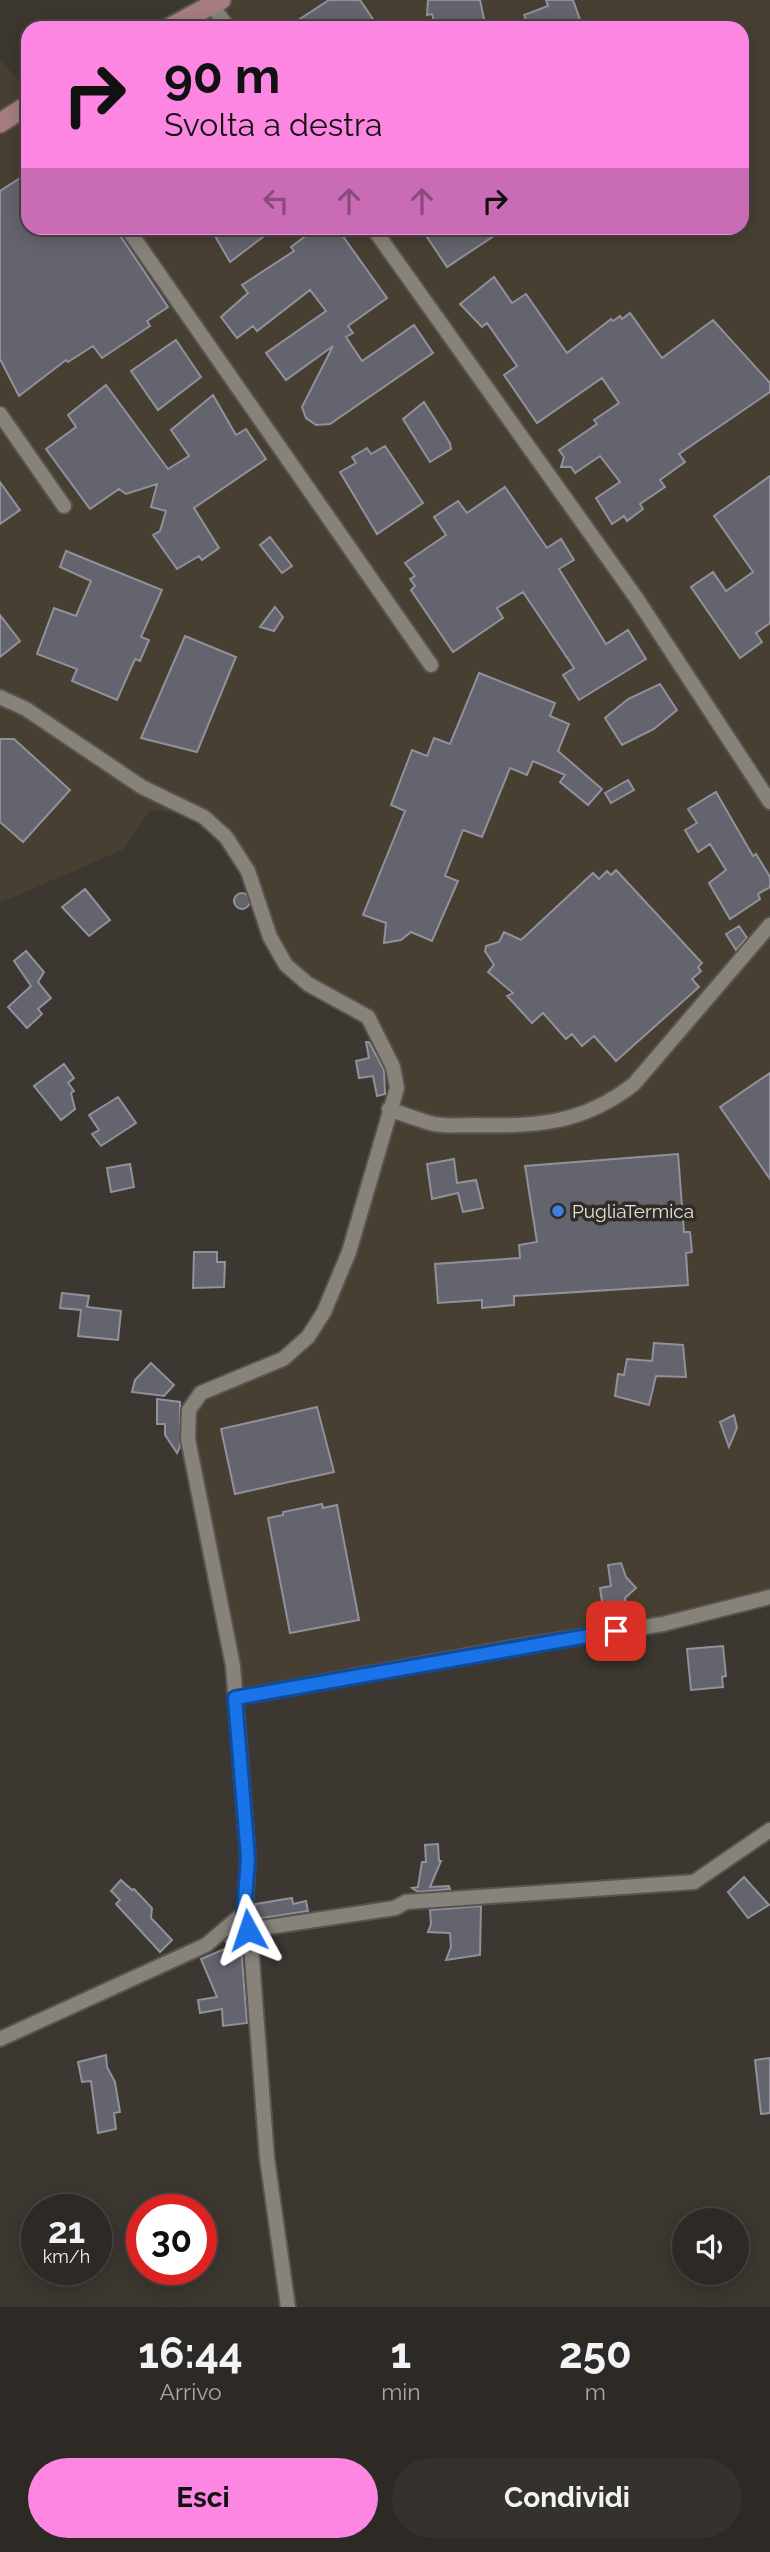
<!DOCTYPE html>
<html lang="it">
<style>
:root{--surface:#2d2924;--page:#35312c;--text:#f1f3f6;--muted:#a7a6a6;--line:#484541;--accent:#fd86e3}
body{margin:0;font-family:Raleway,sans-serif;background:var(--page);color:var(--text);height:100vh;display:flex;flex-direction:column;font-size:26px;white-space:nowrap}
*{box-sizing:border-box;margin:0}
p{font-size:23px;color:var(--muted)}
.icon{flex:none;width:38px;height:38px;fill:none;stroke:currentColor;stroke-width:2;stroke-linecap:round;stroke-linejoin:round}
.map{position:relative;height:2307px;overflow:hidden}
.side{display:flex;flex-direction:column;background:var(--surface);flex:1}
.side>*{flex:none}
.hud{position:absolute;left:21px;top:21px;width:728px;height:214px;border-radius:21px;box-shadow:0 4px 18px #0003,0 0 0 2px var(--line);background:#fd86e3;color:#111;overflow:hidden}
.tools{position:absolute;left:672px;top:2208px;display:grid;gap:14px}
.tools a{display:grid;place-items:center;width:77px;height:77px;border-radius:50%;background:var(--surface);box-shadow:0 4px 18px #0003,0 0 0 2px var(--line);font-size:35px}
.speed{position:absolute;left:21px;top:2194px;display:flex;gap:14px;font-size:35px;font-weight:700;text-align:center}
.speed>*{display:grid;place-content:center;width:91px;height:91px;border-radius:50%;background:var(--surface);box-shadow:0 4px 18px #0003,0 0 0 2px var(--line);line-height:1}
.speed small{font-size:18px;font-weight:400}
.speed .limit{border:10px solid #d22;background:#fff;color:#111}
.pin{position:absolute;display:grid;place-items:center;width:60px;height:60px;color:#fff;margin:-30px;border-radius:14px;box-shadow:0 4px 10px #0006}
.me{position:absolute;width:77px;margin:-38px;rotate:355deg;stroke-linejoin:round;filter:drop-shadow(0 0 5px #0008)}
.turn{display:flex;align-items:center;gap:24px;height:147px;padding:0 28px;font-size:32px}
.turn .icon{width:91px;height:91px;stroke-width:2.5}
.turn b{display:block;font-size:49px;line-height:60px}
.lanes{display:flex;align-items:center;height:66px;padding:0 28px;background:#0003;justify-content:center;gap:35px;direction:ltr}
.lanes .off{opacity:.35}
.eta{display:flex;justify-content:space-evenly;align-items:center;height:119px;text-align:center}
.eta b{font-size:42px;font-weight:700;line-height:49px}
.primary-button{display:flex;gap:14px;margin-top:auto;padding:14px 28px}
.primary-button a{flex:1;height:80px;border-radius:42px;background:var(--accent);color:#111;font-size:28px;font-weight:700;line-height:80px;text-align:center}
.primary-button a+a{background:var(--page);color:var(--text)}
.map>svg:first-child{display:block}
.built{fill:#473f32}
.building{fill:#63646d;stroke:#90919a;stroke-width:2}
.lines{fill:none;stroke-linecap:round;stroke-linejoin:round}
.minor-casing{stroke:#59544f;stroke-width:18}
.secondary-casing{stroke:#59544f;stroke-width:23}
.minor{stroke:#87827a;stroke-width:14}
.secondary{stroke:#a57d80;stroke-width:19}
.route-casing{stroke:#114b97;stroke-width:18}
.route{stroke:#1a73e8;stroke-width:12}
.shop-dot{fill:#3f7fe0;stroke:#312d26;stroke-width:2.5}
.labels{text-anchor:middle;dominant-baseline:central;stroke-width:7;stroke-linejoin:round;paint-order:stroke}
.poi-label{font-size:19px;fill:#e3e0dc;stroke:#312d26;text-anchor:start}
</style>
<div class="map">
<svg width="770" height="2307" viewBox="0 0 770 2307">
<rect width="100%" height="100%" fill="#3c3730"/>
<path class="built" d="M233,0H770V1597L235,1698L189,1410L201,1393L283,1359L324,1312L397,1088L368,1017L286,965L248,871L204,817L151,810L122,850L0,903V60L28,90V228H742V28H178Z"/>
<path class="building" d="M329,0H360L379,28H286Z
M428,0H480L486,28H436L432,14L427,15Z
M546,0H573L583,28H529L524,15L548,6Z
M28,173V228H115L168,307L147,321L150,326L102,358L93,346L68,362L66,360L19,396L0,359V191Z
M227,228H275L230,262L215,236Z
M316,228H337L387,298L348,326L353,333L346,337L362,361L414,325L433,353L330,424L316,425L306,418L302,407L333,346L286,380L266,353L326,311L310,290L257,331L253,326L237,338L221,317L248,293L242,285L294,251L291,247Z
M421,228H506L447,267Z
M494,277L512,303L526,294L567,353L611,319L613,321L620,316L622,319L630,313L662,358L713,320L770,383V392L679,454L685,462L660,480L665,487L640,504L643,509L627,521L624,516L612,524L596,498L620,482L600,456L575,473L571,467H561L564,457L559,450L597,424L594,420L619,403L602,378L537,423L504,375L517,366L487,323L482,327L460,304Z
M176,340L201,377L158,410L131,371Z
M106,385L168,469L189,456L171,430L213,395L236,435L246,429L266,459L194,508L219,548L202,560L199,556L177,569L153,535L160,531L166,511L151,507L157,484L126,494L119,489L90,509L46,449L76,427L68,415Z
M424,402L450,443L451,449L430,462L403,419Z
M385,446L423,503L377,534L340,472L356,463L352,457L367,448L371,454Z
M770,476V623L756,633L762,642L740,658L691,587L713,572L726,591L753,572L714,516Z
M0,482L20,510L0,524Z
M505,487L547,548L561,539L574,560L559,569L606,644L628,630L646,659L579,700L563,675L574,668L523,592L497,608L503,618L453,652L411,590L415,586L410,579L415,576L405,563L446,535L434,517L458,501L467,513Z
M270,537L292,566L282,573L260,545Z
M66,551L162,590L141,637L149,640L140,661L135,659L117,700L72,681L77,669L37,654L54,608L76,616L91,581L60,567Z
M275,607L283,617L274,631L260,627Z
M0,615L20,641L0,657Z
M185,636L236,657L197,752L141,738Z
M479,673L555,703L550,716L569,724L558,751L602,789L588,805L560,782L565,775L533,761L527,775L510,768L482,837L463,830L445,876L458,881L432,941L411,932L401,940L384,943L386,923L363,915L405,811L391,805L412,750L427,756L434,738L450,744Z
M660,684L677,710L654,729L622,745L605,718L628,699Z
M0,739H14L70,790L23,842L0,822Z
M628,780L634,790L611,803L605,793Z
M716,792L753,856L756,854L770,877V887L758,894L760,899L730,919L709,883L726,870L710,844L698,852L685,830L697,823L688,809Z
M616,870L702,963L698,967L701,971L692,979L699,987L616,1061L594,1036L582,1046L572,1034L566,1039L543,1013L532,1023L507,996L513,993L488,972L494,965L485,951L486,946L499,942L504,932L521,940L593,873L599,879L607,871L611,875Z
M85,889L110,920L89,936L62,907Z
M234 901a8 8 0 1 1 16 0a8 8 0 1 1-16 0Z
M739,926L747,938L736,950L726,934Z
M26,951L44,972L38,982L51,998L38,1009L42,1014L27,1028L8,1007L31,986L14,961Z
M366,1042H369L384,1070L385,1094L377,1096L373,1076L359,1078L356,1061L369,1058Z
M64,1064L74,1078L68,1083L74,1091L71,1093L75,1109L61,1120L34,1086Z
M770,1073V1179L720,1107Z
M118,1097L136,1123L101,1146L92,1134L99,1130L89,1115Z
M678,1154L684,1232H690L692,1252L686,1253L688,1285L514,1296V1305L482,1308V1300L438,1303L435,1264L520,1258L519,1245L537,1242L525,1166Z
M454,1159L457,1183L476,1180L483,1208L463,1212L458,1193L432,1199L427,1164Z
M130,1164L134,1187L111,1192L107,1168Z
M194,1252H217V1262H225L224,1287L193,1288Z
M62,1293L89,1296L87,1307L121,1311L118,1340L78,1336L81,1310L60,1308Z
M654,1343L683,1345L686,1377L656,1376L649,1405L615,1396L618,1374L624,1375L627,1359L652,1361Z
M151,1363L174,1385L164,1396L132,1392L135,1380Z
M157,1399L180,1402V1447L177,1453L165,1435V1424H157Z
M317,1407L334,1472L235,1494L221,1429Z
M734,1415L737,1428L729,1447L720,1422Z
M322,1504L323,1508L337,1505L359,1620L290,1633L268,1518L283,1515V1512Z
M621,1563L626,1577L636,1588L625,1598L626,1605L603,1608L600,1588L611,1586L608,1565Z
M723,1646L726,1676L722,1677L723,1687L691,1690L687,1649Z
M438,1844L439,1861H441L430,1887L449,1886L450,1889L418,1892L412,1888L418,1887L422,1862H426L425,1845Z
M744,1877L769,1905L748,1918L728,1892Z
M121,1880L132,1890L134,1889L152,1908L151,1918L172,1940L160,1952L116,1904L120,1900L111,1891Z
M292,1898L293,1904L306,1901L308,1911L256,1919L255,1904Z
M481,1906L480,1955L446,1960L451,1947L450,1933L428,1932L431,1924L430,1910Z
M235,1934L240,1937L241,1946L247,2023L223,2026L222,2009L200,2013L198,2000L217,1997L201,1959L227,1948L226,1941Z
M106,2055L107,2067L115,2082L120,2112L114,2113L116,2129L98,2133L91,2081L82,2082L78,2062Z
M770,2058V2113L761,2114L755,2060Z"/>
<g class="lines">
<g class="minor-casing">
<path id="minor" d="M211,5L229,28
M127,228L431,665
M373,228L637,599L770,802
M0,414L64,506
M0,697L26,709L142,787L204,817L226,837L248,871L270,937L286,965L308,984L368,1017L393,1067L397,1088L349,1252L324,1312L308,1337L283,1359L201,1393L189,1410L188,1439L233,1666L248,1858L245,1912L251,1945L267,2158L288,2307
M389,1109C403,1114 416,1119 430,1123C443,1127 459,1125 473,1125C535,1127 583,1124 634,1084L770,925
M235,1698L521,1646L663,1624L770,1597
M248,1930L395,1908L406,1902L694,1882L770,1830
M0,2039L206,1945L245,1912"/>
</g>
<g class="secondary-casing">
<path id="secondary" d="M169,28L221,0
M0,123L28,105"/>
</g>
<use href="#minor" class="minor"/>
<use href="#secondary" class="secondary"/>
</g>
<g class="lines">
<g class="route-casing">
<path id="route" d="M248,1930L244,1912L248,1858L235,1698L616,1631"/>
</g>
<use href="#route" class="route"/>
</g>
<circle class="shop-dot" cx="558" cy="1211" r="7"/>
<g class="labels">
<g class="poi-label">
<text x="572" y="1211">PugliaTermica</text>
</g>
</g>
</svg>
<div class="tools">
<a><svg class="icon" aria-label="sound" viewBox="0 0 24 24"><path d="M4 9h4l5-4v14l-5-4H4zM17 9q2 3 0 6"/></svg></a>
</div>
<div class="speed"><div>21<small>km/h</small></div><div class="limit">30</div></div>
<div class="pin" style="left:616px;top:1631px;background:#d93025"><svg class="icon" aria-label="arrive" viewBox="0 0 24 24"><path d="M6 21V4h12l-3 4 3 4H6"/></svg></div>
<svg class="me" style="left:248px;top:1930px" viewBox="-20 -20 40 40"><path d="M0-17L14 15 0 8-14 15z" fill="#1a73e8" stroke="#fff" stroke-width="4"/></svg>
<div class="hud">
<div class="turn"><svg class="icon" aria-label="right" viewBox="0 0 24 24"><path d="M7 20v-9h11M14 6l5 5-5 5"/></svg><div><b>90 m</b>Svolta a destra</div></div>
<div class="lanes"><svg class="icon off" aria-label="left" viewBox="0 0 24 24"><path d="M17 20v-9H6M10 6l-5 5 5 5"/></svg><svg class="icon off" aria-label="ahead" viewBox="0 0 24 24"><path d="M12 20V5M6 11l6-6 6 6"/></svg><svg class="icon off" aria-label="ahead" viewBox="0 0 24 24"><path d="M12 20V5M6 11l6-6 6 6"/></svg><svg class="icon" aria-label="right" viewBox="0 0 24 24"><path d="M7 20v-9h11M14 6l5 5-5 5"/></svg></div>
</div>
</div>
<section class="side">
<div class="eta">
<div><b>16:44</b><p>Arrivo</p></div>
<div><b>1</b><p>min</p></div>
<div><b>250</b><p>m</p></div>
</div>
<div class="primary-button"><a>Esci</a><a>Condividi</a></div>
</section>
